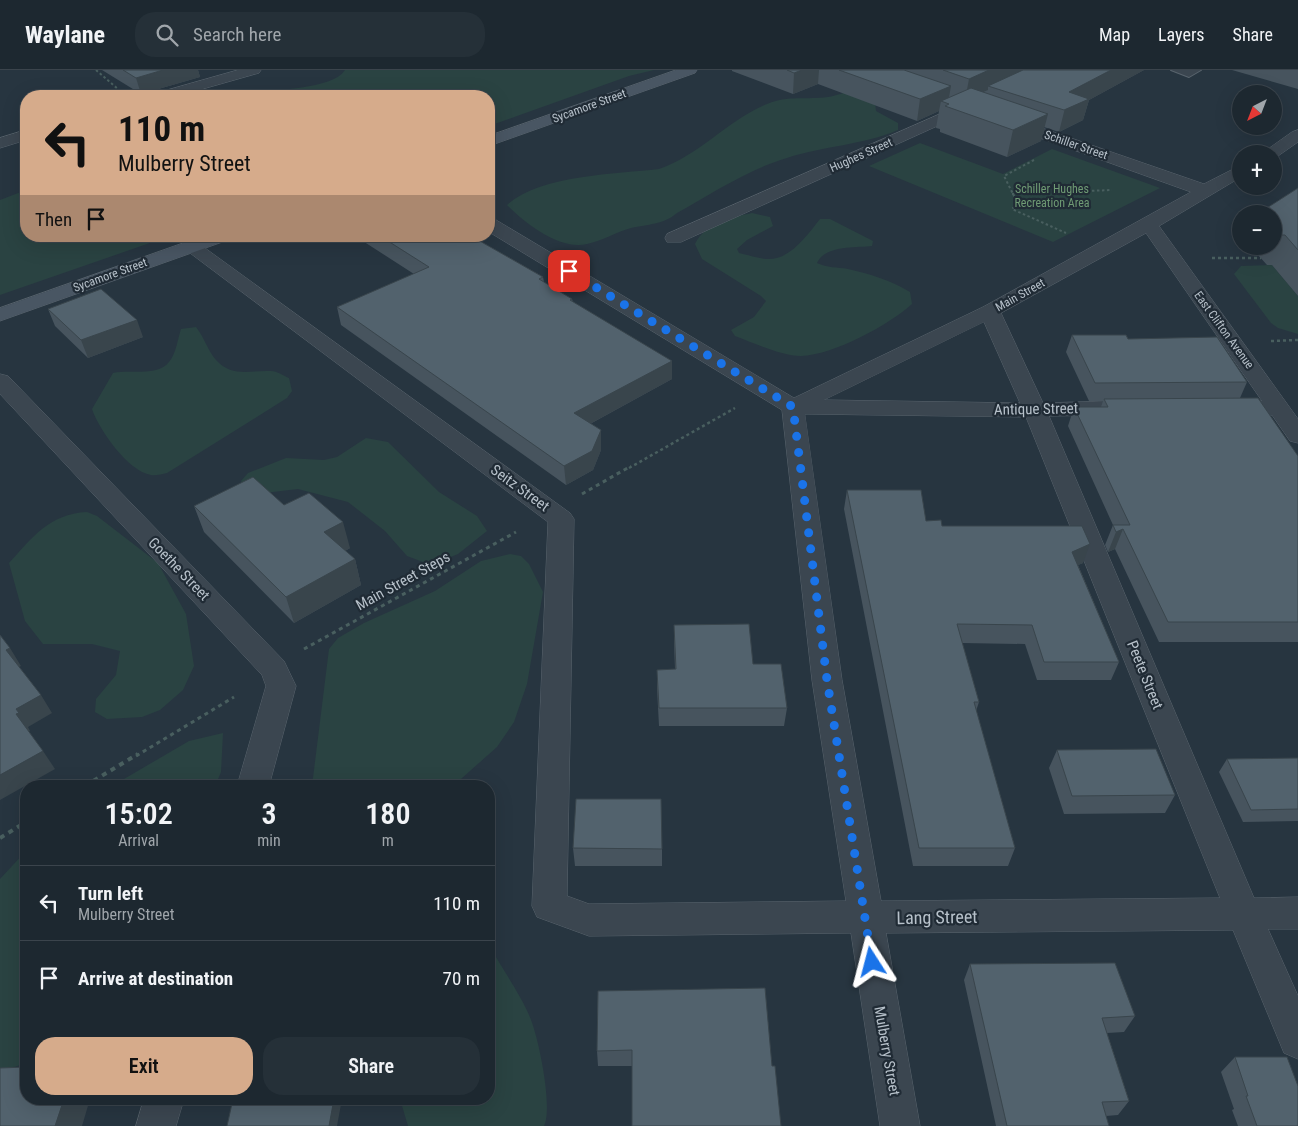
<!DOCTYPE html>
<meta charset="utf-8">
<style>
:root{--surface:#1d2830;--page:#253038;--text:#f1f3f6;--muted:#a0a6ab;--line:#3b444c;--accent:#d6ab8b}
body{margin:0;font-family:"Roboto Condensed",sans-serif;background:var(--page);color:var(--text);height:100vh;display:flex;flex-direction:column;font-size:19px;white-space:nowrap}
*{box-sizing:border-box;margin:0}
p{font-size:16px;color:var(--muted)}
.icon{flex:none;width:28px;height:28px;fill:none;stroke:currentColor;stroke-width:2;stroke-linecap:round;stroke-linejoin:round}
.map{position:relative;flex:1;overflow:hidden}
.sheet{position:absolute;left:20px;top:710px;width:475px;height:325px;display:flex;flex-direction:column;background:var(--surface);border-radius:20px;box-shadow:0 5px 20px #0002,0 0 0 1px var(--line)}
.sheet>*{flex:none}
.banner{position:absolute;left:20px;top:20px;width:475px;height:152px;border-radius:20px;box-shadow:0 5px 20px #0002,0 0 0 1px var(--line);background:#d6ab8b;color:#111;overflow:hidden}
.needle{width:32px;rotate:222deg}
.buttons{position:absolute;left:1232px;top:15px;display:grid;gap:10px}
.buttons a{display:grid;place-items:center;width:50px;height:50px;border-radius:50%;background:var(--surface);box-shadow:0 5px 20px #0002,0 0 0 1px var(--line);font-size:25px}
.pin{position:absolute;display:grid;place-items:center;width:42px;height:42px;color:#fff;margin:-21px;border-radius:10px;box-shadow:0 2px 8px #0006}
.me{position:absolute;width:55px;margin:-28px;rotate:351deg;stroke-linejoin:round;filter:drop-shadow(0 0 4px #0008)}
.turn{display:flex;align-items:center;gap:18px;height:105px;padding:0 15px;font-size:22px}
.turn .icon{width:65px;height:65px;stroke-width:2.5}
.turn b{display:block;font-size:35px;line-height:42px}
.then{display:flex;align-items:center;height:48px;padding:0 15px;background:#0003;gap:10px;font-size:19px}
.eta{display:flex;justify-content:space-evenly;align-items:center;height:85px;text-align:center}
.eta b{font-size:30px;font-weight:600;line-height:35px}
.primary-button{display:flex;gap:10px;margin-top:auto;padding:10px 15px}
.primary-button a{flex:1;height:58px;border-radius:20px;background:var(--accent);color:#111;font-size:20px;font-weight:600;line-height:58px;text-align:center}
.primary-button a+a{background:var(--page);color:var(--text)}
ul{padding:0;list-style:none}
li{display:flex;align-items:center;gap:15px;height:75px;padding:0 15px;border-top:1px solid var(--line)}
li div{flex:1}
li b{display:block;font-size:19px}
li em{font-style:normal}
header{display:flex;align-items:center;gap:30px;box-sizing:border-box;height:70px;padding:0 25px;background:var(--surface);border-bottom:1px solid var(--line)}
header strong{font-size:24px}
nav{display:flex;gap:28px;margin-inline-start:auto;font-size:18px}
.search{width:350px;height:45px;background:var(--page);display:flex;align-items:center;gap:12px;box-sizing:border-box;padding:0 18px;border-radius:20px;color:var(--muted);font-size:19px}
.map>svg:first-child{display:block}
.green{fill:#2a4342}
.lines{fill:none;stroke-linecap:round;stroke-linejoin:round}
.lane-casing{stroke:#59646d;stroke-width:2}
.street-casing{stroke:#59646d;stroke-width:1}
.secondary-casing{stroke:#59646d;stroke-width:1}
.path-far3{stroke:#495f5f;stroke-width:2;stroke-dasharray:2.5 2.5;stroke-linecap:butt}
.path-far2{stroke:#495f5f;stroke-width:2.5;stroke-dasharray:3 3;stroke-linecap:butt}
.path-far1{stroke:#495f5f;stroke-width:3;stroke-dasharray:4 4;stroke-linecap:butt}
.path{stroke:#495f5f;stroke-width:4;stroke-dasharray:5 5;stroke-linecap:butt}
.lane{fill:#3b4650;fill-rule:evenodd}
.street{fill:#3b4650;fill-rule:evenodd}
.secondary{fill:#495663;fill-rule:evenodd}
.wall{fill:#47545e}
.shaded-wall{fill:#39454c}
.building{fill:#52626d;stroke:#39454c}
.route{stroke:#1a73e8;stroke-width:9;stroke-dasharray:0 16.2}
.labels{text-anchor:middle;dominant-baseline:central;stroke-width:4.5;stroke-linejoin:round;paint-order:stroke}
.far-street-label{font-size:12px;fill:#b7c1ca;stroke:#202b35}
.far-park-label{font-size:12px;fill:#6f9b74;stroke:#202b35}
.street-label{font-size:15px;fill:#b7c1ca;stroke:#202b35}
.near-street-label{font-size:18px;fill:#b7c1ca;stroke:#202b35}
</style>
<header>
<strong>Waylane</strong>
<div class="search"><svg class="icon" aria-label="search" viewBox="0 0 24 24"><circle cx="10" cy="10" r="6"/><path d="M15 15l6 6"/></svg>Search here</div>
<nav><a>Map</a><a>Layers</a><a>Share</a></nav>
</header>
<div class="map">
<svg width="1298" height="1056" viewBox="0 0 1298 1056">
<rect width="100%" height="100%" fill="#273540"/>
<path class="green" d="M345,0H654L629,6L489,56V26H257C275,17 333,20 345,0Z
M854,20L875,33L876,41L898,53V60C863,75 823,76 787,88C747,100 713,123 677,143C663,155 648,154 631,158C616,162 602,171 587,174C559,180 526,154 507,135C539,105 617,104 659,99C700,85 728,50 767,34C788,25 807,30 828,27C836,26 845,22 854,20Z
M920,73L1003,104L1052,79L1160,118L1053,172L869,96Z
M26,120V166H170L0,225V130Z
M752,143L770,147L773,156L747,170L737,179L739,183C748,185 757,188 766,189C790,191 807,165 820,149H830L873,171L872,176C855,178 825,175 817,193C827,198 837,197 848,199C870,204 890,210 910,222L912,234C889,255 833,285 801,286C781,286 754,273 735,266L731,260L754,247L766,231L761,226L702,189L695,174C706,152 730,148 752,143Z
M1272,195L1298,226V264L1278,258L1271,253L1234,204L1241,196Z
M196,257C204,267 208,281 216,290C232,308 251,300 271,301C277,301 284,306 289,308L292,321L287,328L167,403C162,404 155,406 151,405C128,401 99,360 92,339L113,303C129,299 158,307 169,292C176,284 178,268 181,259Z
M366,368L388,372L439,422L477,446L487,461L458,484L431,495L407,486L385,461L348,432L298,419L256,424L245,419L241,411L248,403L286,388L324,390L337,387Z
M87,442L97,446L158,493L186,544L194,596L183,620L160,640L142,647L107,649L95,642L96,629L116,605L120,581L92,574H43L25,551L9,493C33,467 49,444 87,442Z
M510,484L521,486L529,494L543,522L527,614L514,652L497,677L453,716H312L329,579L338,568L364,553L435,521L481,491Z
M223,663L221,702L215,716H112L189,671Z
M26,781V993L6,1000L0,1006V809Z
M489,875C501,897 523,928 531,950C539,970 553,1038 544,1056H408L400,1029H489Z"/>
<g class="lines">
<g class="lane-casing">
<path id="lane" d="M1171,0H1201L1189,7Z"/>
</g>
<g class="street-casing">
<path id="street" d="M238,0H261L259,3L178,26H154L157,23Z
M972,30L977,32L980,35L977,38L681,172H667L665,168L667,164Z
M1007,46L1204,114L1241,95V107L1159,156L1298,349V373L1290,371L1272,345L1220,343L1217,338L1220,333L1262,331L1146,163L1001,243L1043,333L1110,331L1118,333L1121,338L1118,343L1110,345L1049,346L1254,828L1298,827V859H1268L1298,926V989L1284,983L1233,860L886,863L920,1056H880L851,863L589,866L537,847L532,836L548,452L182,177L184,173H198L570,443L574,449L567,826L589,834L846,831L812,610L782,340L489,162V149L496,150L794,328L983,237L1191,122L1001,54L999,51ZM984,252L1020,333L824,330ZM805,344L1026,347L1220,828L881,831L842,610Z
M26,60V70L0,78V68Z
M1298,60V72L1275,88L1274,84H1261L1292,62Z
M0,304L8,306L284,591L296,616L269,716H237L266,616L262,605L0,324Z
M144,1029H184L176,1056H136Z"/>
</g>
<g class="secondary-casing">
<path id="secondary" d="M676,0H697L695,3L489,76V66Z
M203,166H230L228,170L0,251V238Z"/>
</g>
<path class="path-far3" d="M96,0L126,26
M1034,90L1004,106L1018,134L1012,139L1066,163
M1012,124L1112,120"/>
<path class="path-far2" d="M1212,188H1261
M1271,271L1298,270
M629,398L735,338"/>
<path class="path-far1" d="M582,424L631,396
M304,579L516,462
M136,686L234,627"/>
<path class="path" d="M85,716L138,684
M0,768L26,752"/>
<use href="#lane" class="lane"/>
<use href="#street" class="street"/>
<use href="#secondary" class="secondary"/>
</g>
<path class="wall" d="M102,0H198L200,7L141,24Z
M732,0H1144L1089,30L1083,50L1059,62L1044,57L1041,71L1007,87L940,62V59L936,58L939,41L917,51L818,14L793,24L732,1Z
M1232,0H1298V19Z
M1298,118V226L1272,195H1267L1250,176H1274V144H1258L1259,143Z
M355,166H471L543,207L544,212L572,229L573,232L672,309L590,354L601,360V380L593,400L566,415L341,255L337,237L414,204Z
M48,239L143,267L88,288L55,256Z
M1072,265L1128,269L1247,312L1240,328L1298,386V572H1159L1115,479L1108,482L1105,475L1113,455L1068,356L1074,337H1101L1103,331H1089L1066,282Z
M847,420L926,451L942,456L1083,493L1078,495L1119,592L1111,610H1037L1025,574L962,573L979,632L976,641L1015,778L1008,796H913L844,439Z
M284,435L350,478L345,481L355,489L361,515L294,553L204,462L194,436Z
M674,555L753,594L787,638L784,656H659L657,618V600L675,599L674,573Z
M1057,680L1175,725L1165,743L1064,744L1049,698Z
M1298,688V751L1243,752L1219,702L1227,689Z
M573,778L662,779V796H575Z
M970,894L1135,946L1124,962L1107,963L1129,1031L1118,1045L1106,1046L1109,1056H996L964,910Z
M598,921L772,996H598L597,981Z
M1235,987L1298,1056H1238L1232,1040L1234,1039L1221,1002Z"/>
<path class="shaded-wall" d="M163,0H198L200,7L141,24L136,8Z
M802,0H819L818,14L793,24L794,3Z
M989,0H1031L988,16V20L965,30L969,9Z
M1111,0H1144L1089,30L1083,50L1059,62L1069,22Z
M951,16L948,33L941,31L939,41L917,51L920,29Z
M1048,44L1041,71L1007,87L1013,60Z
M137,250L143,267L88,288L81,270Z
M672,291V309L575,362L574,343Z
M601,360V380L593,400L566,415L564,396Z
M343,452L350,478L331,489L324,462Z
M1123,459L1115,479L1108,482L1116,462Z
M1090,474L1083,493L1066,500L1072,482Z
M355,489L361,515L294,553L286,527Z
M10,578L21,596L17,598L6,580Z
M41,625L52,643L28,657L30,661L28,662L16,644V639Z
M43,681L55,699L0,730V705Z
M64,1029H90L82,1056H55Z
M334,1029H342L337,1056H329Z"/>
<path class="building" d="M123,0H163L136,8Z
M787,0H802L794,3Z
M839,0H904L951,16L920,29Z
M943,0H989L969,9Z
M1023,0H1111L1069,22L1089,29L1064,40L988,16Z
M971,18L1048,44L1013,60L945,36L949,34L941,31Z
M1298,118V180L1285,165H1279L1274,159V144H1259V143Z
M380,166H471L543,207L539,209L572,229L570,230L672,291L574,343L601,360L592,381L564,396L337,237L429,197Z
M101,219L137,250L81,270L48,239Z
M1072,265H1126L1128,269L1217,267L1247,312L1095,313Z
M1258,328L1298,386V552H1168L1123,459L1116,462L1113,455H1130L1074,337H1108L1104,329Z
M253,407L284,435L309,423L343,452L324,462L355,489L286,527L194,436Z
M847,420H921L926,451L941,450L942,456H1082L1090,474L1072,482L1119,592H1044L1032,555L957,554L979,632H974L1015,778H919Z
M749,554L753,594H781L787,638H659L657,600L676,599L674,555Z
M0,565L10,578L6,580L41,625L16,639L19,643L16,644L43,681L0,705Z
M1156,679L1175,725L1072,726L1057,680Z
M1298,688V739L1251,740L1227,689Z
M576,729H661L662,779L573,778Z
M1115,893L1135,946L1102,948L1129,1031L1102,1032L1109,1056H1007L970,894Z
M765,918L772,996H775L781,1056H632V980L597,981L598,921Z
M1235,987H1287L1298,1016V1056H1257L1246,1026H1248Z
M26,997V1029H64L55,1056H0V998Z
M233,1029H334L329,1056H227Z"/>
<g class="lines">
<path class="route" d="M569,201L793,337L827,610L872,892"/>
</g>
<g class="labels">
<g class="far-street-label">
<text transform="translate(589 36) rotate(-20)">Sycamore Street</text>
<text transform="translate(1076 75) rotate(19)">Schiller Street</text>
<text transform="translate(861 85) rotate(-24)">Hughes Street</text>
<text transform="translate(110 205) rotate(-20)">Sycamore Street</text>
<text transform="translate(1020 225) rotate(-29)">Main Street</text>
<text transform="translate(1224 260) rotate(54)">East Clifton Avenue</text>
</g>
<g class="far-park-label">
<text x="1052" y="119">Schiller Hughes<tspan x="1052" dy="14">Recreation Area</tspan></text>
</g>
<g class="street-label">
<text transform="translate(1036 339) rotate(-1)">Antique Street</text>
<text transform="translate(520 418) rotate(36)">Seitz Street</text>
<text transform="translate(179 499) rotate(46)">Goethe Street</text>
<text transform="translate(403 511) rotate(-29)">Main Street Steps</text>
<text transform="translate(1145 605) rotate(68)">Peete Street</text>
<text transform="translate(887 981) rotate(80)">Mulberry Street</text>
</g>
<g class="near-street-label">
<text transform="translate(937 847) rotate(-1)">Lang Street</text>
</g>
</g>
</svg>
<div class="buttons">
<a><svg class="needle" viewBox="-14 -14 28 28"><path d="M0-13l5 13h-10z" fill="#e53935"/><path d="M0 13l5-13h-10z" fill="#a0a6ab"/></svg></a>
<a>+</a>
<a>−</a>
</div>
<div class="pin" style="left:569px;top:201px;background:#d93025"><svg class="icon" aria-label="arrive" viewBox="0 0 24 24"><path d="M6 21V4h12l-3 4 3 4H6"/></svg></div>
<svg class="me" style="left:872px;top:892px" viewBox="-20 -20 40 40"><path d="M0-17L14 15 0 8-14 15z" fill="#1a73e8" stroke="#fff" stroke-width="4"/></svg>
<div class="banner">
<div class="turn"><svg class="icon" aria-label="left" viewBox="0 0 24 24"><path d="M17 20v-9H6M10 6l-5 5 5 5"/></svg><div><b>110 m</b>Mulberry Street</div></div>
<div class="then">Then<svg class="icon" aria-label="arrive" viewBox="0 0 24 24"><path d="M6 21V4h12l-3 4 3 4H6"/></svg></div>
</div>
<section class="sheet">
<div class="eta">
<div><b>15:02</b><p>Arrival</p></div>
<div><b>3</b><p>min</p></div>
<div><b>180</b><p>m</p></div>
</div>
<ul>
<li><svg class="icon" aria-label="left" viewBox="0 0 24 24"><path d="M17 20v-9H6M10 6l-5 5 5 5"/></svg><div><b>Turn left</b><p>Mulberry Street</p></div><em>110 m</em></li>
<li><svg class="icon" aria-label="arrive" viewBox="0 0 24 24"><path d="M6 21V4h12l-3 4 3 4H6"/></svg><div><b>Arrive at destination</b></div><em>70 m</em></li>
</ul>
<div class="primary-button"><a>Exit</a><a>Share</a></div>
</section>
</div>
